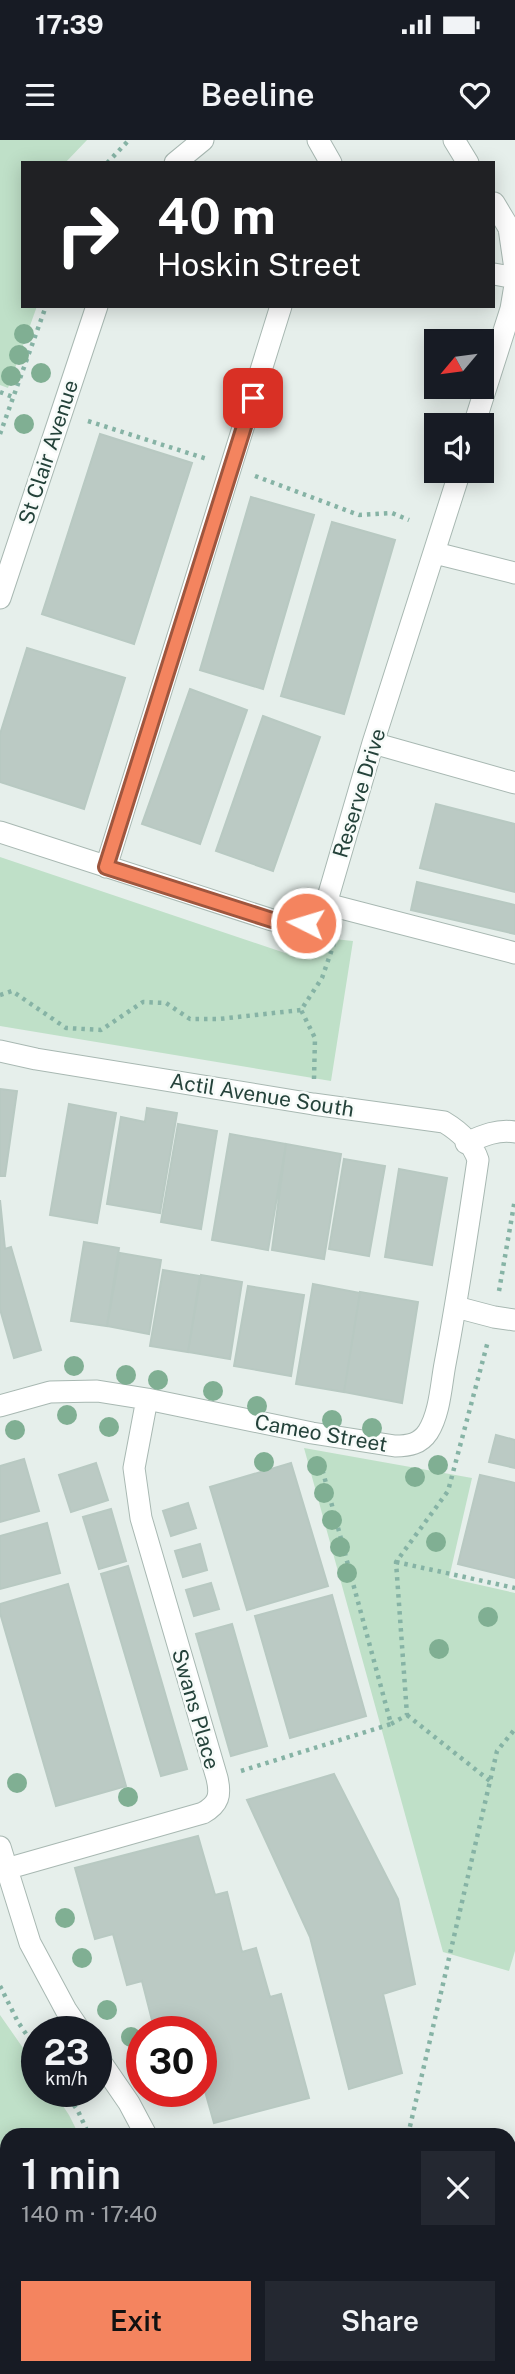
<!DOCTYPE html>
<meta charset="utf-8">
<style>
:root{--surface:#171b24;--page:#242831;--text:#f1f3f6;--muted:#9ea1a6;--accent:#f4845f}
body{margin:0;font-family:"Public Sans",sans-serif;background:var(--page);color:var(--text);height:100vh;display:flex;flex-direction:column;font-size:26px;white-space:nowrap}
*{box-sizing:border-box;margin:0}
p{font-size:23px;color:var(--muted)}
.icon{flex:none;width:38px;height:38px;fill:none;stroke:currentColor;stroke-width:2;stroke-linecap:round;stroke-linejoin:round}
.map{position:relative;flex:1;overflow:hidden}
.drawer{position:absolute;left:0px;top:1988px;width:516px;height:247px;display:flex;flex-direction:column;background:var(--surface);border-radius:21px 21px 0 0;box-shadow:0 4px 18px #0003}
.drawer>*{flex:none}
.guide{position:absolute;left:21px;top:21px;width:474px;height:147px;border-radius:0px;box-shadow:0 4px 18px #0003;background:#202124;color:#fff;overflow:hidden}
.needle{width:46px;rotate:241deg}
.fabs{position:absolute;left:424px;top:189px;display:grid;gap:14px}
.fabs a{display:grid;place-items:center;width:70px;height:70px;border-radius:0px;background:var(--surface);box-shadow:0 4px 18px #0003;font-size:35px}
.speed{position:absolute;left:21px;top:1876px;display:flex;gap:14px;font-size:35px;font-weight:700;text-align:center}
.speed>*{display:grid;place-content:center;width:91px;height:91px;border-radius:50%;background:var(--surface);box-shadow:0 4px 18px #0003;line-height:1}
.speed small{font-size:18px;font-weight:400}
.speed .limit{border:10px solid #d22;background:#fff;color:#111}
.pin{position:absolute;display:grid;place-items:center;width:60px;height:60px;color:#fff;margin:-30px;border-radius:14px;box-shadow:0 4px 10px #0006}
.me{position:absolute;width:77px;margin:-38px;rotate:275deg;stroke-linejoin:round;filter:drop-shadow(0 0 5px #0008)}
.turn{display:flex;align-items:center;gap:24px;height:147px;padding:0 21px;font-size:32px}
.turn .icon{width:91px;height:91px;stroke-width:2.5}
.turn b{display:block;font-size:49px;line-height:60px}
.round{display:grid;place-items:center;flex:none;width:74px;height:74px;border-radius:0px;background:var(--page)}
.headline{display:flex;align-items:center;justify-content:space-between;height:119px;padding:0 21px}
h1{font-size:42px;font-weight:600;line-height:52px}
.cta{display:flex;gap:14px;margin-top:auto;padding:14px 21px}
.cta a{flex:1;height:80px;border-radius:0px;background:var(--accent);color:#111;font-size:28px;font-weight:600;line-height:80px;text-align:center}
.cta a+a{background:var(--page);color:var(--text)}
.status{display:flex;justify-content:space-between;align-items:center;height:49px;padding:0 35px;background:var(--surface);direction:ltr}
.status svg{height:19px;fill:currentColor}
header{display:flex;justify-content:space-between;align-items:center;height:91px;padding:0 21px;background:var(--surface);font-size:32px;font-weight:600}
.map>svg:first-child{display:block}
.green{fill:#bfe0c8}
.building{fill:#bbcac4;stroke:#b8c9c2;stroke-width:2}
.lines{fill:none;stroke-linecap:round;stroke-linejoin:round}
.minor-casing{stroke:#a8b8b2;stroke-width:23}
.path{stroke:#86b3a5;stroke-width:4.5;stroke-dasharray:3.5 5;stroke-linecap:butt}
.minor{stroke:#fff;stroke-width:21}
.rail-casing{stroke:#5f7d75;stroke-width:8}
.rail{stroke:#f7fbf9;stroke-width:5;stroke-dasharray:16;stroke-linecap:butt}
.tree{fill:#80af93}
.route-casing{stroke:#9f563e;stroke-width:18}
.route{stroke:#f4845f;stroke-width:12}
.labels{text-anchor:middle;dominant-baseline:central;stroke-width:5;stroke-linejoin:round;paint-order:stroke}
.street-label{font-size:21px;fill:#24423a;stroke:#f7fbf9}
</style>
<div class="status"><b>17:39</b><svg viewBox="0 0 49 12"><path d="M0 12V9h3v3zM5 12V6h3v6zM10 12V3h3v9zM15 12V0h3v12zM26 1h20v11H26zM47 4h2v5h-2z"/></svg></div>
<header><svg class="icon" aria-label="menu" viewBox="0 0 24 24"><path d="M4 6h16M4 12h16M4 18h16"/></svg>Beeline<svg class="icon" aria-label="heart" viewBox="0 0 24 24"><path d="M12 20l-8-8c-3-5 5-10 8-4 3-6 11-1 8 4z"/></svg></header>
<div class="map">
<svg width="515" height="2234" viewBox="0 0 515 2234">
<rect width="100%" height="100%" fill="#e6efeb"/>
<path class="green" d="M0,0H87L65,23H23V166H37L8,248L0,245Z
M0,717L285,813L316,797L353,801L331,941L0,886Z
M304,1308L472,1338L449,1438L515,1453V1811L509,1831L443,1812Z
M0,1875L37,1928V1951H53L69,1975L79,1995H7V2228H44L37,2234H0Z
M173,2228H409L407,2234H169Z"/>
<path class="building" d="M100,294L192,323L134,504L42,474Z
M251,357L314,375L263,549L200,530Z
M332,382L395,400L344,574L281,556Z
M27,508L125,538L84,669L0,642V594Z
M190,549L247,570L200,704L142,684Z
M263,576L320,597L273,731L216,711Z
M436,664L515,684V752L420,728Z
M417,742L515,765V794L411,770Z
M0,949L17,951L5,1036H0Z
M69,964L116,973L97,1083L50,1075Z
M147,968L177,973L160,1073L107,1064L121,977L145,982Z
M178,984L217,991L201,1089L161,1082Z
M230,994L286,1004L268,1110L212,1100Z
M286,1004L341,1014L324,1119L272,1110Z
M344,1019L385,1026L369,1116L329,1109Z
M399,1029L447,1038L432,1125L385,1117Z
M0,1060L5,1109L11,1107L41,1210L14,1218L0,1169Z
M84,1102L119,1108L107,1186L71,1181Z
M120,1113L161,1120L149,1194L107,1186Z
M163,1130L200,1136L188,1212L150,1206Z
M201,1135L242,1142L230,1219L188,1212Z
M313,1144L360,1153L344,1252L296,1244Z
M248,1146L304,1155L291,1236L234,1226Z
M360,1152L418,1162L402,1263L344,1252Z
M496,1295L515,1300V1328L489,1322Z
M24,1319L39,1371L0,1382V1326Z
M96,1323L108,1360L71,1372L59,1335Z
M291,1323L328,1446L247,1470L210,1347Z
M480,1335L515,1343V1438L458,1424Z
M188,1363L196,1388L171,1396L163,1371Z
M111,1369L126,1421L99,1429L83,1377Z
M47,1383L60,1433L0,1449V1396Z
M200,1404L207,1430L183,1437L175,1411Z
M128,1426L187,1629L161,1636L101,1434Z
M211,1443L219,1469L194,1476L186,1450Z
M68,1444L126,1646L56,1666L0,1473V1464Z
M332,1455L366,1576L290,1598L255,1476Z
M232,1484L267,1606L231,1616L196,1494Z
M334,1634L398,1759L415,1844L383,1854L402,1933L349,1949L310,1797L247,1660Z
M198,1696L215,1755L227,1752L242,1812L256,1808L270,1857L281,1854L309,1958L214,1983L201,1937V1892H174V1890L155,1892L142,1841L127,1845L113,1794L95,1799L75,1728Z"/>
<g class="lines">
<g class="minor-casing">
<path id="minor" d="M318,0L331,23
M454,0L468,23
M175,23L203,0
M494,63L509,88L515,129
M494,134L515,138
M474,285L511,169L515,145
M435,413L515,433
M0,458L97,166
M373,603L515,643
M0,692L272,780L306,783L326,764L373,603L460,331
M106,727L281,166
M326,764L515,813
M0,911L36,919L313,964L444,982C459,991 473,1004 478,1020C468,1088 458,1156 445,1224C441,1245 440,1273 428,1292C420,1304 409,1306 395,1306L312,1293L147,1259L97,1251L50,1252L0,1266
M466,1003C482,996 497,989 515,992
M456,1167L494,1177L515,1180
M0,1707L30,1803L66,1870L81,1892
M6,1729L203,1673C219,1664 221,1655 217,1638L141,1378L134,1328L147,1259
M96,1915L129,1963L146,1995
M126,2234L130,2228"/>
</g>
<path class="path" d="M107,23L129,0
M0,252L13,257
M88,281L207,319
M0,294L46,166
M255,336L359,375L392,373L409,380
M0,855L12,851L66,888L101,890L143,862L166,863L190,879H219L301,870
M314,939L315,898L301,870L322,838L338,792
M499,1151L515,1059
M396,1422L515,1448
M407,1575L490,1641
M391,1584L407,1575L396,1422L448,1351L488,1201
M241,1631L391,1584L320,1321
M0,1846L18,1882L37,1910
M64,1951L78,1971L89,1995
M408,1995L497,1611L515,1589
M322,2228L332,2234
M66,2234L71,2228
M353,2234L354,2228"/>
<use href="#minor" class="minor"/>
<g class="rail-casing">
<path id="rail" d="M509,2061L515,2038
M509,2137L515,2114
M466,2234L468,2228
M485,2234L487,2228"/>
</g>
<use href="#rail" class="rail"/>
</g>
<g class="tree">
<circle cx="24" cy="194" r="10"/>
<circle cx="19" cy="215" r="10"/>
<circle cx="41" cy="233" r="10"/>
<circle cx="11" cy="236" r="10"/>
<circle cx="24" cy="284" r="10"/>
<circle cx="74" cy="1226" r="10"/>
<circle cx="126" cy="1235" r="10"/>
<circle cx="158" cy="1240" r="10"/>
<circle cx="213" cy="1251" r="10"/>
<circle cx="257" cy="1266" r="10"/>
<circle cx="67" cy="1275" r="10"/>
<circle cx="332" cy="1280" r="10"/>
<circle cx="109" cy="1287" r="10"/>
<circle cx="372" cy="1288" r="10"/>
<circle cx="15" cy="1290" r="10"/>
<circle cx="264" cy="1322" r="10"/>
<circle cx="438" cy="1325" r="10"/>
<circle cx="317" cy="1326" r="10"/>
<circle cx="415" cy="1337" r="10"/>
<circle cx="324" cy="1353" r="10"/>
<circle cx="332" cy="1380" r="10"/>
<circle cx="436" cy="1402" r="10"/>
<circle cx="340" cy="1407" r="10"/>
<circle cx="347" cy="1433" r="10"/>
<circle cx="488" cy="1477" r="10"/>
<circle cx="439" cy="1509" r="10"/>
<circle cx="17" cy="1643" r="10"/>
<circle cx="128" cy="1657" r="10"/>
<circle cx="65" cy="1778" r="10"/>
<circle cx="82" cy="1818" r="10"/>
<circle cx="107" cy="1870" r="10"/>
<circle cx="131" cy="1897" r="10"/>
</g>
<g class="lines">
<g class="route-casing">
<path id="route" d="M253,258L106,727L272,780L306,783"/>
</g>
<use href="#route" class="route"/>
</g>
<g class="labels">
<g class="street-label">
<text transform="translate(48 312) rotate(-72)">St Clair Avenue</text>
<text transform="translate(359 653) rotate(-73)">Reserve Drive</text>
<text transform="translate(262 955) rotate(9)">Actil Avenue South</text>
<text transform="translate(321 1293) rotate(10)">Cameo Street</text>
<text transform="translate(196 1569) rotate(74)">Swans Place</text>
</g>
</g>
</svg>
<div class="fabs">
<a><svg class="needle" viewBox="-14 -14 28 28"><path d="M0-13l5 13h-10z" fill="#e53935"/><path d="M0 13l5-13h-10z" fill="#9ea1a6"/></svg></a>
<a><svg class="icon" aria-label="sound" viewBox="0 0 24 24"><path d="M4 9h4l5-4v14l-5-4H4zM17 9q2 3 0 6"/></svg></a>
</div>
<div class="speed"><div>23<small>km/h</small></div><div class="limit">30</div></div>
<div class="pin" style="left:253px;top:258px;background:#d93025"><svg class="icon" aria-label="arrive" viewBox="0 0 24 24"><path d="M6 21V4h12l-3 4 3 4H6"/></svg></div>
<svg class="me" style="left:306px;top:783px" viewBox="-20 -20 40 40"><circle r="17" fill="#f4845f" stroke="#fff" stroke-width="3"/><path d="M0-11L8 9 0 5-8 9z" fill="#fff"/></svg>
<div class="guide">
<div class="turn"><svg class="icon" aria-label="right" viewBox="0 0 24 24"><path d="M7 20v-9h11M14 6l5 5-5 5"/></svg><div><b>40 m</b>Hoskin Street</div></div>
</div>
<section class="drawer">
<div class="headline"><div><h1>1 min</h1><p>140 m · 17:40</p></div><a class="round"><svg class="icon" aria-label="close" viewBox="0 0 24 24"><path d="M6 6l12 12M18 6L6 18"/></svg></a></div>
<div class="cta"><a>Exit</a><a>Share</a></div>
</section>
</div>
